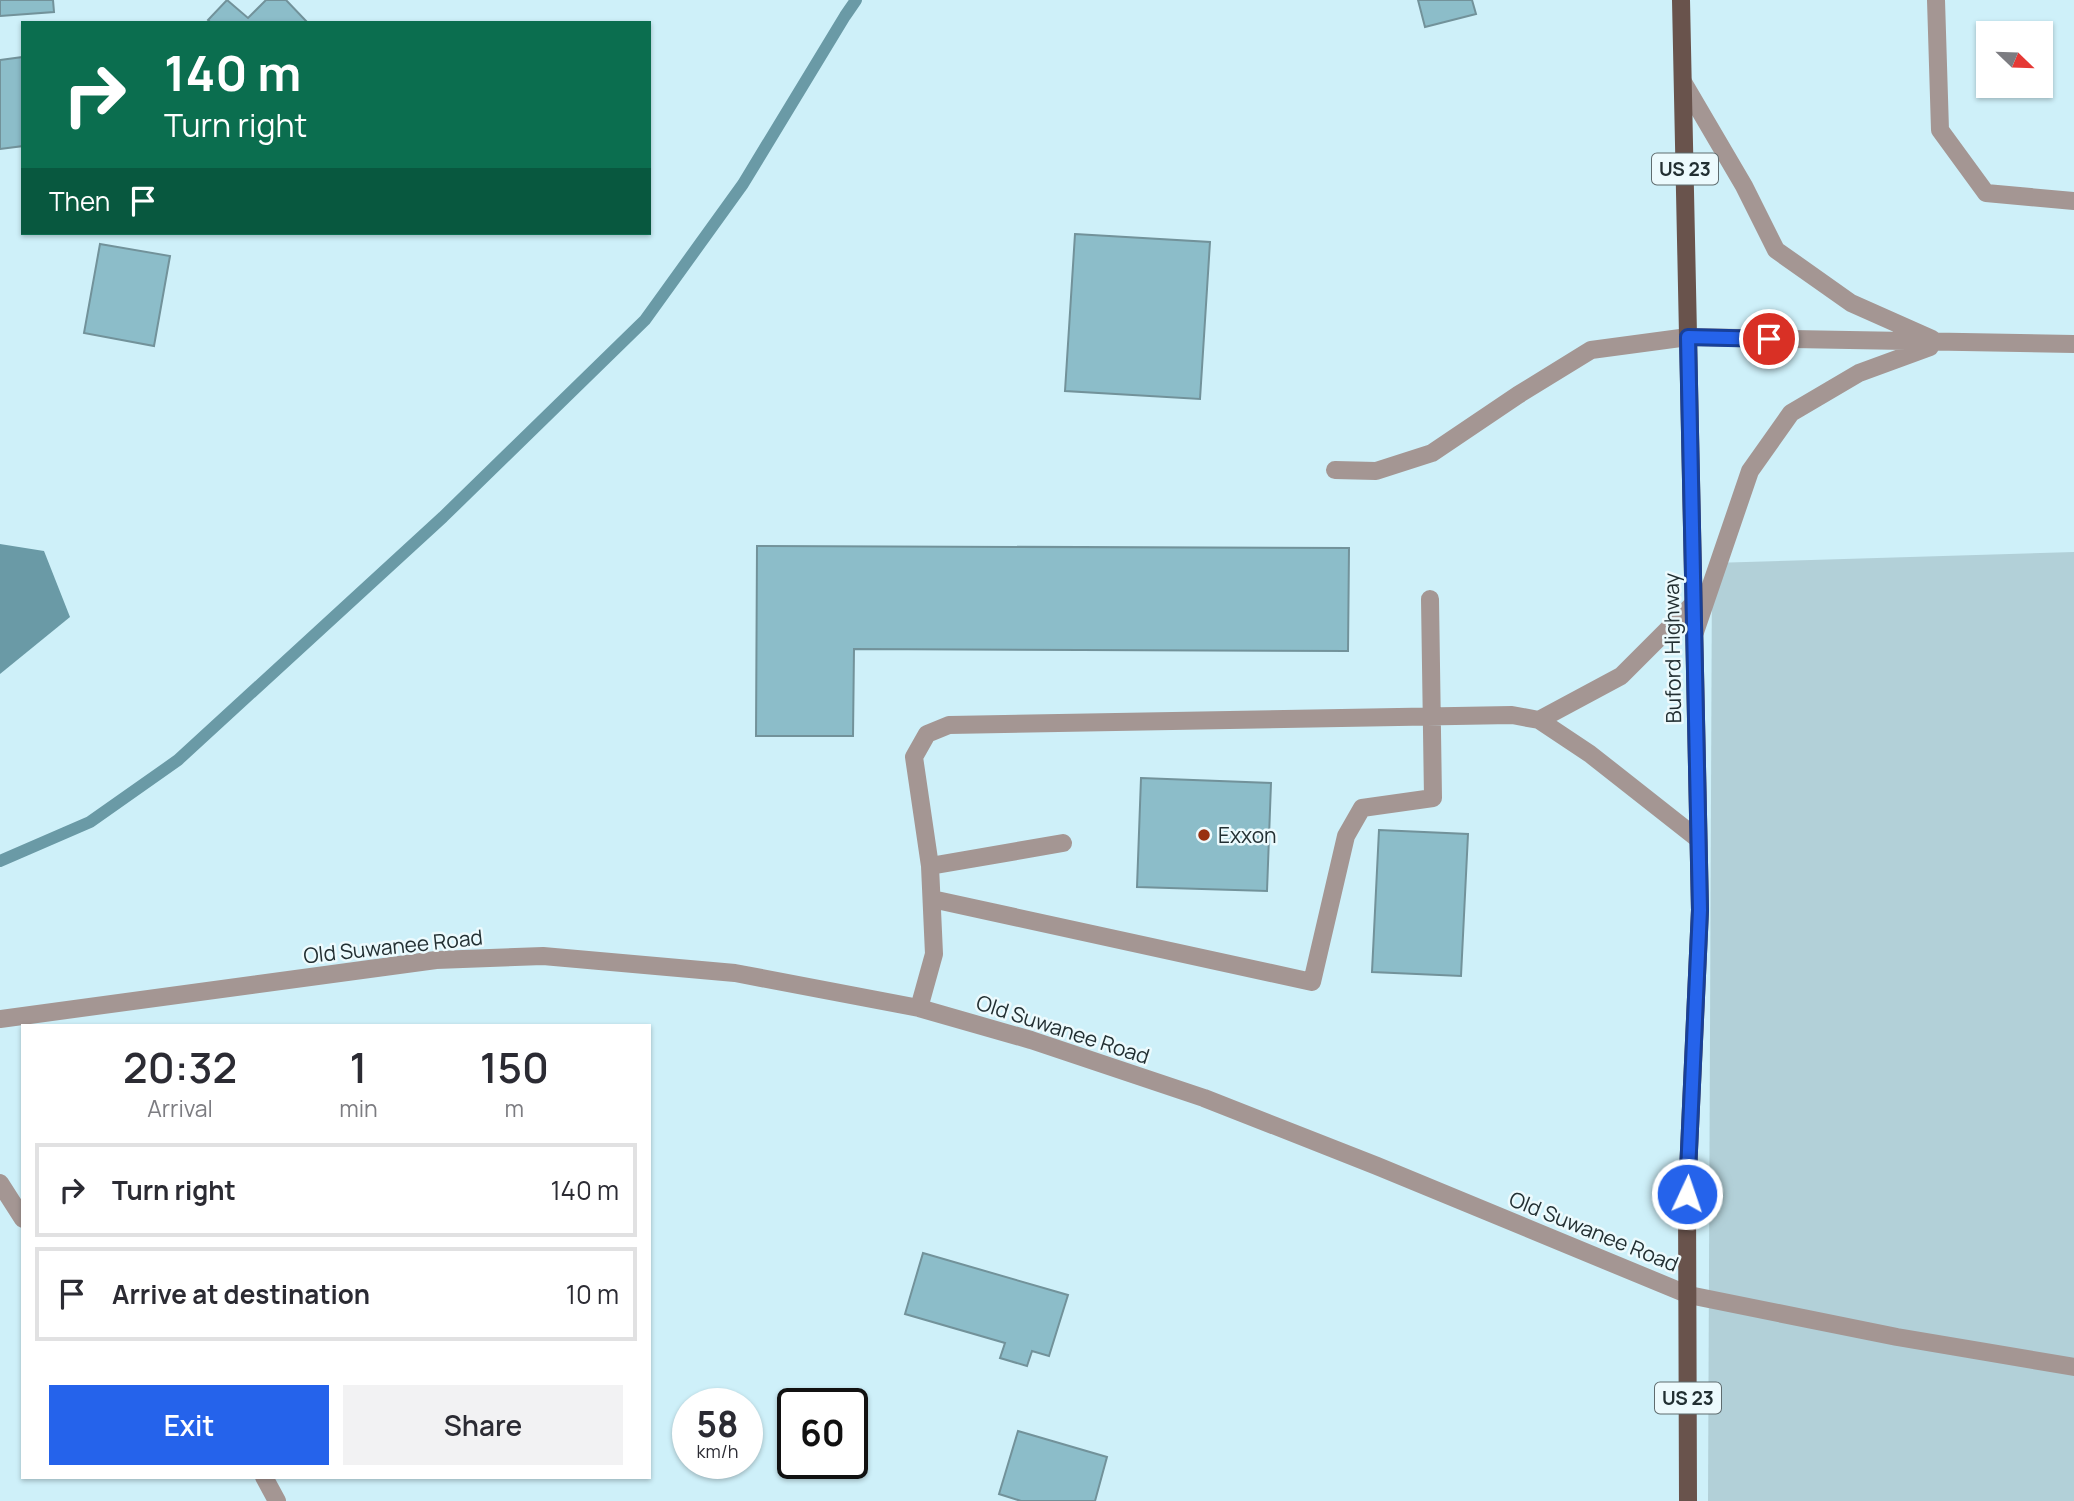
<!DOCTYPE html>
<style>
:root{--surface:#fff;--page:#f2f2f3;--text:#2b2b33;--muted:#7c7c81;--line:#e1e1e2;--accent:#2563eb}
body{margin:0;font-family:Manrope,sans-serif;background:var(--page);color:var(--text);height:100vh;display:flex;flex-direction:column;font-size:26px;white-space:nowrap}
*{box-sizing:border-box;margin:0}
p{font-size:23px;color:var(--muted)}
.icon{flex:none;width:38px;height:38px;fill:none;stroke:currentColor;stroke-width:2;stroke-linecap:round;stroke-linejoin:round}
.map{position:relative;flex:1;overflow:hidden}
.drawer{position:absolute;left:21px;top:1024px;width:630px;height:455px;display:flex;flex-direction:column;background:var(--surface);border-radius:0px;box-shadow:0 2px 5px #0004}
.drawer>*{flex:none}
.top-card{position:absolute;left:21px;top:21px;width:630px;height:214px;border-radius:0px;box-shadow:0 2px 5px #0004;background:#0b6e4f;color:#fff;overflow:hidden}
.needle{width:46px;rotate:113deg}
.tools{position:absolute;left:1976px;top:21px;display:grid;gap:14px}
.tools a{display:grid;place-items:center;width:77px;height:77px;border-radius:0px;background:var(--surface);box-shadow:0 2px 5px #0004;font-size:35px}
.speed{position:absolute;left:672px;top:1388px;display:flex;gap:14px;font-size:35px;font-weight:700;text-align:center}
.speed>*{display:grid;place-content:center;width:91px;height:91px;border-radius:50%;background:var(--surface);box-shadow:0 2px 5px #0004;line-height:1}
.speed small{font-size:18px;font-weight:400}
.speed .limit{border:4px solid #111;border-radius:10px;background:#fff;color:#111}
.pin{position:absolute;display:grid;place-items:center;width:60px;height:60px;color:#fff;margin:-30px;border:4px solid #fff;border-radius:50%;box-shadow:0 2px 7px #0007}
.me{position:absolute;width:77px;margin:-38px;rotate:3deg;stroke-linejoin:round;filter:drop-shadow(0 0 5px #0008)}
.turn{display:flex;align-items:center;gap:24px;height:147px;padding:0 28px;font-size:32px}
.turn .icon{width:91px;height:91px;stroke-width:2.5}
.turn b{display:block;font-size:49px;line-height:60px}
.then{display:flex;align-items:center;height:66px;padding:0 28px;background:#0003;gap:14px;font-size:26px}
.eta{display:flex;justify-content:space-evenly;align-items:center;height:119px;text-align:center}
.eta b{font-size:42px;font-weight:600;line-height:49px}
.cta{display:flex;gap:14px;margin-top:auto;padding:14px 28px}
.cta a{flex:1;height:80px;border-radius:0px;background:var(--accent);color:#fff;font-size:28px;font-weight:600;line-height:80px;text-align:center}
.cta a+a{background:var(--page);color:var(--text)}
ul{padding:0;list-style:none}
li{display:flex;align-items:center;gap:21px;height:94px;margin:0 14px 10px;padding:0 14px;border:4px solid var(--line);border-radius:0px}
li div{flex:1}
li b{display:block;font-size:26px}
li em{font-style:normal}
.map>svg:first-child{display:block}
.green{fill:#b2d0d8}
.water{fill:#6a9aa6}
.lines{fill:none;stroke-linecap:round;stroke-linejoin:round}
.stream{stroke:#6a9aa6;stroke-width:12}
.building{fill:#8cbdc9;stroke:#72929a;stroke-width:2}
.minor{stroke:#a49693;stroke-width:18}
.major{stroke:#69534c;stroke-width:18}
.route-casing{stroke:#184099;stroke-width:18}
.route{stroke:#2563eb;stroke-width:12}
.poi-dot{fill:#983010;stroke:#ecfafd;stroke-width:2.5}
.labels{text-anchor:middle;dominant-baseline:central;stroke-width:5;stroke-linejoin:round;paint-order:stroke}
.shield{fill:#ecfafd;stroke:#5f6c6f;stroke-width:2}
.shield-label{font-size:19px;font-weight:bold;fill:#222f32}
.street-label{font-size:21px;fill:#222f32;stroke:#ecfafd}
.poi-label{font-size:21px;fill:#222f32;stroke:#ecfafd;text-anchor:start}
</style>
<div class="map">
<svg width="2074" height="1501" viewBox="0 0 2074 1501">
<rect width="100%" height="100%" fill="#cef0f9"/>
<path class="green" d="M2074,552V1501H1708L1712,563Z"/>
<path class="water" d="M0,544L44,551L70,617L0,674Z"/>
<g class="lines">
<path class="stream" d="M0,861L90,822L178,760L443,517L645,320L743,184L845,16L856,0"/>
</g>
<path class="building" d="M0,0H53L54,12L0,16Z
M227,0L248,18L266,0H286L308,23H211L208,20Z
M1418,0H1472L1476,14L1425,27Z
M23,57V146L0,149V60Z
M1075,234L1210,242L1200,399L1065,391Z
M100,244L170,256L154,346L84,333Z
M757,546L1349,548L1348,651L854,649L853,736H756Z
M1141,778L1271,783L1267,891L1137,887Z
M1379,830L1468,834L1461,976L1372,972Z
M923,1253L1068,1295L1049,1356L1032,1351L1027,1366L1000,1358L1005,1343L905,1314Z
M1018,1431L1107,1457L1095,1501H1021L999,1494Z"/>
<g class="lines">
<path class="minor" d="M1936,0L1940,130L1986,193L2074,201
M1683,82L1744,186L1776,250L1851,303L1932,339
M1335,470L1376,471L1432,453L1518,395L1591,350L1688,337L2074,344
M1695,632L1750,471L1791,413L1859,373L1930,347
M1539,720L1621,676L1693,604
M930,866L1063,843
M932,899L1312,982L1346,836L1362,808L1433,798L1430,599
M919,1008L934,954L930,866L914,757L927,734L949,725L1512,715L1539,720L1590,754L1698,839
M0,1019L436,960L543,956L735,973L919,1008L1031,1040L1204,1098L1377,1166L1689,1295L1897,1337L2074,1367
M0,1183L23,1219
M264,1477L277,1501"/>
<path class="major" d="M1681,0L1700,910L1687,1194L1688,1501"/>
</g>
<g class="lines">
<g class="route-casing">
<path id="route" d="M1687,1194L1700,910L1688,337L1769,339"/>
</g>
<use href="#route" class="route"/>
</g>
<circle class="poi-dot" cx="1204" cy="835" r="7"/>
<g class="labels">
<g class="shield">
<rect x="1652" y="153.5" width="66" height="31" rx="5"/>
<rect x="1655" y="1382.5" width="66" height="31" rx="5"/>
</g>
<g class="shield-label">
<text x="1685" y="169">US 23</text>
<text x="1688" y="1398">US 23</text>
</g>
<g class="street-label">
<text transform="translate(1672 648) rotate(-91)">Buford Highway</text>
<text transform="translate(393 946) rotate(-6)">Old Suwanee Road</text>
<text transform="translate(1063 1029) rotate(18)">Old Suwanee Road</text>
<text transform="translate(1594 1231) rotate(22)">Old Suwanee Road</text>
</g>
<g class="poi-label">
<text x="1218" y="835">Exxon</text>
</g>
</g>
</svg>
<div class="tools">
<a><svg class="needle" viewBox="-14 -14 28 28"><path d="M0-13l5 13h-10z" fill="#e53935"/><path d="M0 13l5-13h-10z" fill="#7c7c81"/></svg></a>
</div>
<div class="speed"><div>58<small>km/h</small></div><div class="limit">60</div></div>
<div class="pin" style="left:1769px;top:339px;background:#d93025"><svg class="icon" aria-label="arrive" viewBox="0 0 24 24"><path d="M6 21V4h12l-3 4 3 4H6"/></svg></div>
<svg class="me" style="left:1687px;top:1194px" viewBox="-20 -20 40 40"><circle r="17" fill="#2563eb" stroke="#fff" stroke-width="3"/><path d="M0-11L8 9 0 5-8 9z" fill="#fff"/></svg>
<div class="top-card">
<div class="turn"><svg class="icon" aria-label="right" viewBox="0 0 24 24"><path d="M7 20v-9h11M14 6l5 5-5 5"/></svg><div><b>140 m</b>Turn right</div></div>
<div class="then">Then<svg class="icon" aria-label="arrive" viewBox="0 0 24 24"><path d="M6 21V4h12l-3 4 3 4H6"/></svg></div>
</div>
<section class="drawer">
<div class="eta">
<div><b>20:32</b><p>Arrival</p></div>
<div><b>1</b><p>min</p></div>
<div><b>150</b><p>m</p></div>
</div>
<ul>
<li><svg class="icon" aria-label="right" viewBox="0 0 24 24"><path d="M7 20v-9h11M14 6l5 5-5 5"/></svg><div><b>Turn right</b></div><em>140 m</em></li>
<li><svg class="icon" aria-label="arrive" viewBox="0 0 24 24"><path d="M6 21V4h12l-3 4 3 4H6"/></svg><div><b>Arrive at destination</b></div><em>10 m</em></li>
</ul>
<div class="cta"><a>Exit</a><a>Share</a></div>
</section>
</div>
